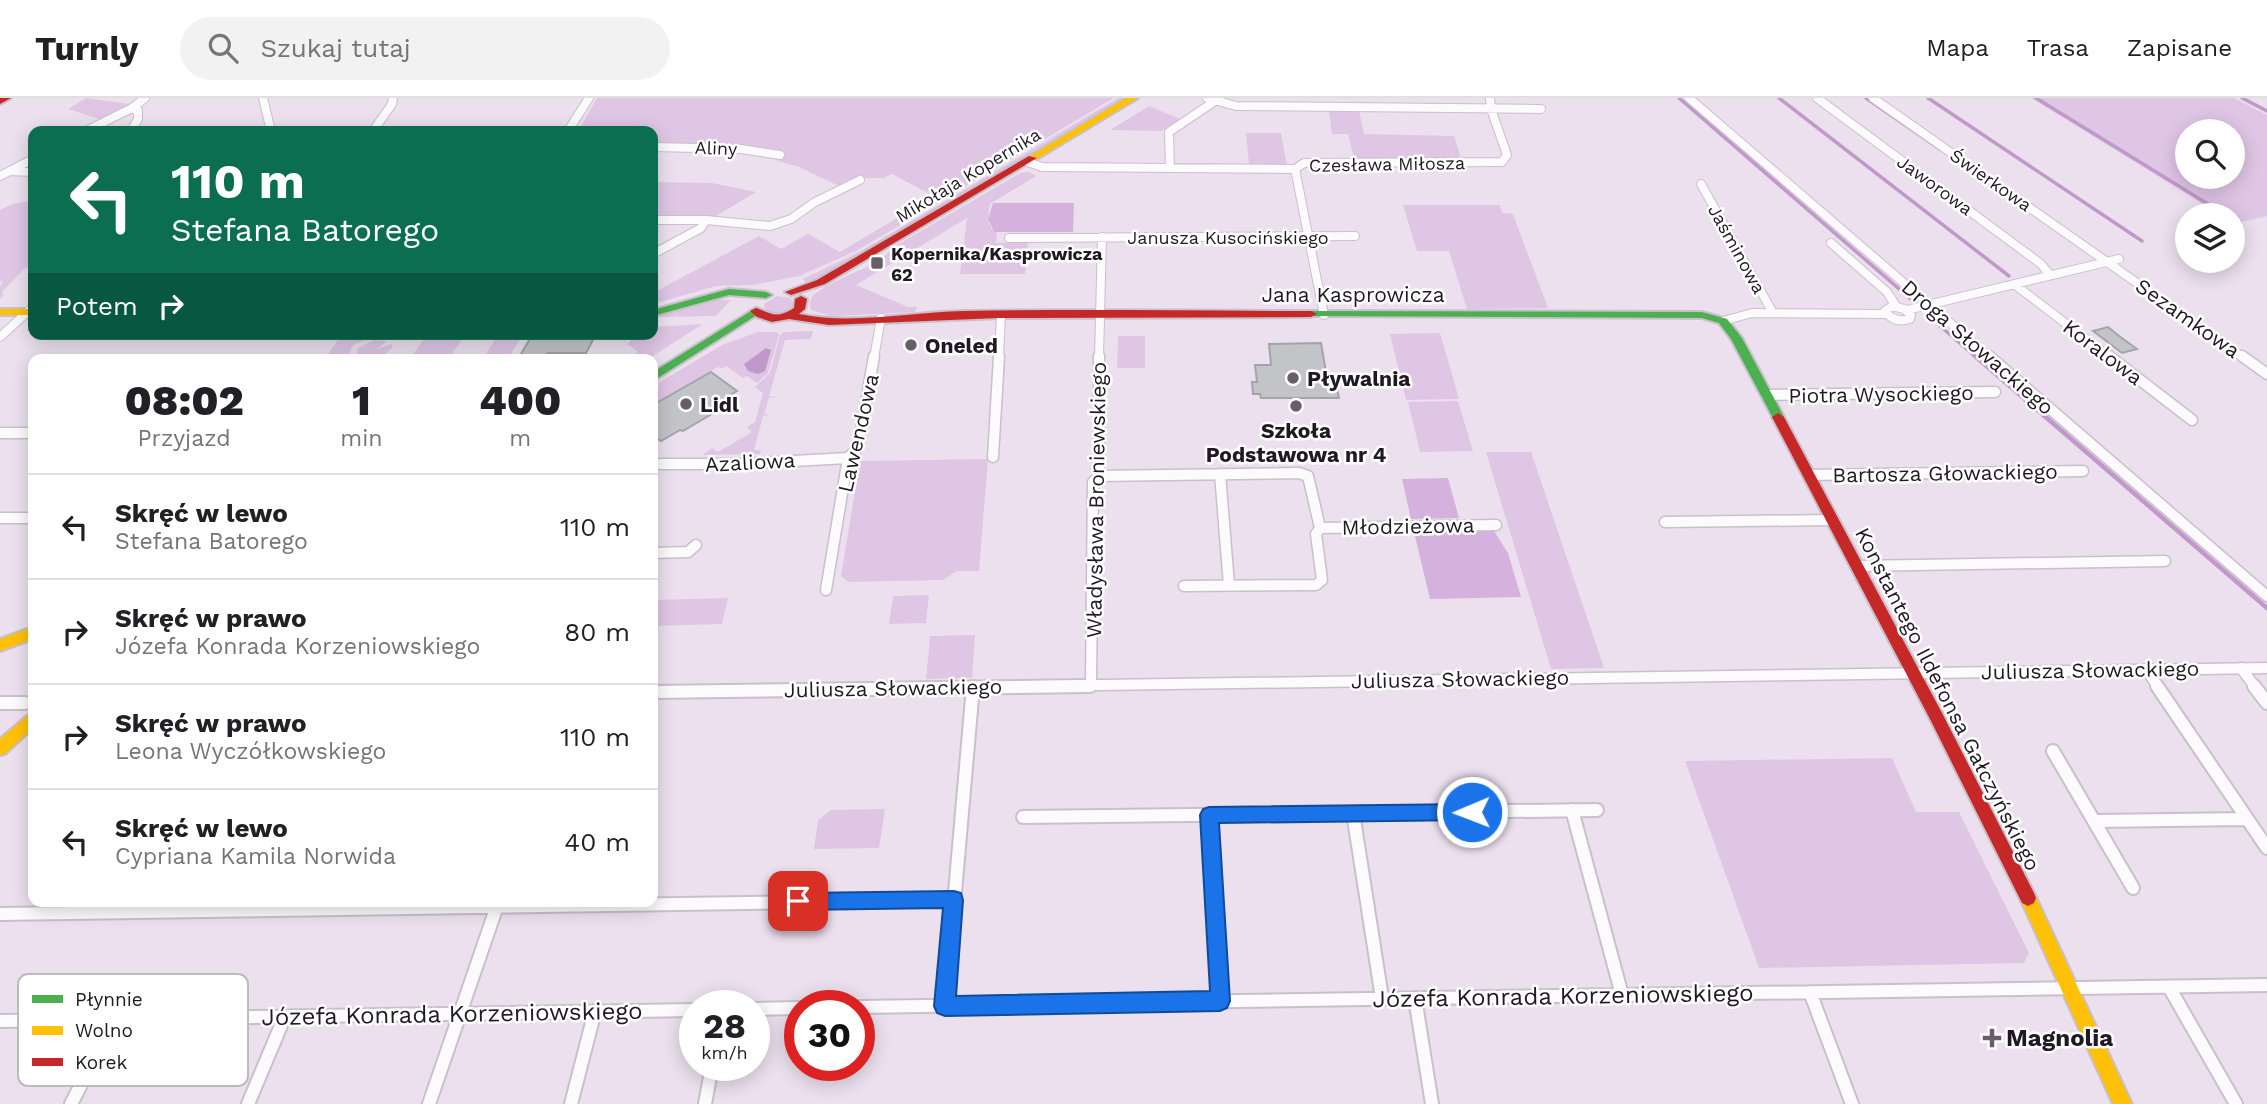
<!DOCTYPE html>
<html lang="pl">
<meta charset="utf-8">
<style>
:root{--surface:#fff;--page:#f2f2f2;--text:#202124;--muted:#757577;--line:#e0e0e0}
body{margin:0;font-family:"Work Sans",sans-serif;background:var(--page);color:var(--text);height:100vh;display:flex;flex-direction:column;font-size:26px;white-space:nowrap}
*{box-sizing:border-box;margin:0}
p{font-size:23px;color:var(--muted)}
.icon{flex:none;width:38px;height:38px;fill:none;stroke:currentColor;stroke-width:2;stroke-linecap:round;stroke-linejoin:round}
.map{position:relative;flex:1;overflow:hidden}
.side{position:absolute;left:28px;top:256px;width:630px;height:553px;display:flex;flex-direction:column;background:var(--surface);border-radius:14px;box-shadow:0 4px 18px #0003}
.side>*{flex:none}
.top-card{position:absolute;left:28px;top:28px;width:630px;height:214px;border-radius:14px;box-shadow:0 4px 18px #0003;background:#0b6e4f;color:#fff;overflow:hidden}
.tools{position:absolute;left:2175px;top:21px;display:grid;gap:14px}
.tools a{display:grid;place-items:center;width:70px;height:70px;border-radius:50%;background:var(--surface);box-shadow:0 4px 18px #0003;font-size:35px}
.speed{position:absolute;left:679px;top:892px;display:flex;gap:14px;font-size:35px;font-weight:700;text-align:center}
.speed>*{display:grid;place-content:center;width:91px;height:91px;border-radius:50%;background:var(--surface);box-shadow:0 4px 18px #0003;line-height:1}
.speed small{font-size:18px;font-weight:400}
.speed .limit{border:10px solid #d22;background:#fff;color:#111}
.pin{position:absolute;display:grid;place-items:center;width:60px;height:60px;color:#fff;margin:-30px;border-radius:14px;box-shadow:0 4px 10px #0006}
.me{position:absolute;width:77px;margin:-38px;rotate:269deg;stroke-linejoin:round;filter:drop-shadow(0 0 5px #0008)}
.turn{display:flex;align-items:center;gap:24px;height:147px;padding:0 28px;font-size:32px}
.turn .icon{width:91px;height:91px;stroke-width:2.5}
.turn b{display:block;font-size:49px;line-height:60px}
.then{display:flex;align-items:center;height:66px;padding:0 28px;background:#0003;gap:14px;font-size:26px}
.eta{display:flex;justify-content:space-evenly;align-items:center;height:119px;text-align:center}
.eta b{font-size:42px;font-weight:800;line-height:49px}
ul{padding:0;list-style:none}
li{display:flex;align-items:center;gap:21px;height:105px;padding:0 28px;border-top:2px solid var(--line)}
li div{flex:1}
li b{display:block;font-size:26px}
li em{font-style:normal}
header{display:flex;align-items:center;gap:42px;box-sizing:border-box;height:98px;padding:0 35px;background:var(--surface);border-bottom:2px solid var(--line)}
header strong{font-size:33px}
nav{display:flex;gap:38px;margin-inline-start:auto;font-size:24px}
.search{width:490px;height:63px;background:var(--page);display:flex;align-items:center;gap:18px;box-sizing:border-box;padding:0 24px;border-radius:38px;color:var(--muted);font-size:26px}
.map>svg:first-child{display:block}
.green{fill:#dfc6e5;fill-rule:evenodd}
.forest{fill:#d5b2de}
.water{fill:#c198ca}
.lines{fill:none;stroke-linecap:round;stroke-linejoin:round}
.stream-far1{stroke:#c198ca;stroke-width:3.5}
.stream{stroke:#c198ca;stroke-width:4.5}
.building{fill:#c2c4c8;stroke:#a3a4a9;stroke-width:2}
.street-far2-casing{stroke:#c8c0ca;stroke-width:10}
.street-far1-casing{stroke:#c8c0ca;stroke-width:13}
.street-casing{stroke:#c8c0ca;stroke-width:16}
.fast-casing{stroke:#c8c0ca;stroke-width:4}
.slow-casing{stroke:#c8c0ca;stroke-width:4}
.jam-casing{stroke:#c8c0ca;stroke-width:4}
.street-far2{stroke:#fcfafc;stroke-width:8}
.street-far1{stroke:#fcfafc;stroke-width:10}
.street{stroke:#fcfafc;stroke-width:12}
.fast{fill:#4caf50;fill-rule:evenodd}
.slow{fill:#ffc107;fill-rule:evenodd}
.jam{fill:#c62828;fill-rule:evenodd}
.route{fill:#1a73e8;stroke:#114b97;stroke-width:2}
.poi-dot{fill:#675e69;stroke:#fff;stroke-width:2.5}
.labels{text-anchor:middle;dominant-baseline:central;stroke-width:5;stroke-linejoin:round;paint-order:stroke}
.far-street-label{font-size:18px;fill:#201822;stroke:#fff}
.far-poi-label{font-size:18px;font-weight:bold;fill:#201822;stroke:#fff;text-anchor:start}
.street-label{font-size:21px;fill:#201822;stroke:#fff}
.poi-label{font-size:21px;font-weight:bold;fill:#201822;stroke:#fff;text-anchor:start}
.near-street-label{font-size:24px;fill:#201822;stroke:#fff}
.near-poi-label{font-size:24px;font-weight:bold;fill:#201822;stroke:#fff;text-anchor:start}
.key{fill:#fff;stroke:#bcbabd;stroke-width:2}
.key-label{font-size:19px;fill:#201822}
</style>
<header>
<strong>Turnly</strong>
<div class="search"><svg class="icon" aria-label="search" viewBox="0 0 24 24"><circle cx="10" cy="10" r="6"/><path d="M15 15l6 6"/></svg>Szukaj tutaj</div>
<nav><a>Mapa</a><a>Trasa</a><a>Zapisane</a></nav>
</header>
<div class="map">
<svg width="2267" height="1006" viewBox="0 0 2267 1006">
<rect width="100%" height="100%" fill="#ece0ee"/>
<path class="green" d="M86,0L129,6L141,0L91,27L99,21L68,11Z
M597,0H1114L858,152L799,178L753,187L716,188L653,206V195L759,138L781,151L808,136L840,154L934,98L892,76L884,80H859L839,88L799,69L775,62L783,53C740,44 696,45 653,45V33H578Z
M1118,0H1129L851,164L807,186L803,181L861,153Z
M2031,0H2234L2267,17V118L2234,126L2233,117H2221ZM2233,33V79H2188V33Z
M1149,8L1180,21L1161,33L1110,32Z
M1329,13H1359L1364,36L1454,38L1461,60H1354L1348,36H1332Z
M1246,35H1281L1287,68H1253L1249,65Z
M1029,74L1036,78L990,106C988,117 986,129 997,135L996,145L1028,144L1025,176H960L967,120L856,187L908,209H917L915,214L832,218L811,212C810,208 809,205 811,201C815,189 871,168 885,161L883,159L897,147L1020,75Z
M653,84L712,85L756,94L716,118L653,117Z
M33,102V166L25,170L1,195L4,196L0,201V188L3,184L0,183V112L12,106Z
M1403,107H1500L1502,115L1513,116L1548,210L1467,211L1449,153H1417Z
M777,198L791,200L793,208L779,216L766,214L764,206Z
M714,202H731L716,218L653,219Z
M703,226L648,261H626L638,254L627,246L631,243L629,241L623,243L619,240L608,242L610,236H653V229Z
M813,233L811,241L785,242L769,298L777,299L769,300L764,316L771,317L763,318L754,352H761L760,356L702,357L712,350L718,354L752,334L747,329L755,324L763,295L755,289L770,275L780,237L784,234Z
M758,234H777L779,237L768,275L757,285L747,278L743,280L726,268L722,271L718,269L653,306V290L660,284L722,247Z
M1440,235L1459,301L1406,302L1390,236Z
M342,236H365L368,241L353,247L347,261H325Z
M427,236H465L449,261H410Z
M498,236H523L508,261H483Z
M1118,238H1145V270H1117Z
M374,242L387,243L377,251L392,246V250L379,261L357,260V251Z
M1458,303L1473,353L1420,354L1408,304Z
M1486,354H1531L1604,570L1551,571Z
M988,361L979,473H957L943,482L848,484L841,478L860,363Z
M929,497L926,525L889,526L893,498Z
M728,500L722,526L653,528V502Z
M975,537L972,580L926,581L930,538Z
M1892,660L1916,714H1959L2029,855L2024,865L1759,870L1685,663Z
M885,711L879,750L814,751L818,722L831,712Z"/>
<path class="forest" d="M993,105H1074L1073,134H994L988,121Z
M1448,380L1459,420L1411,421L1402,381Z
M1494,433L1508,455L1521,499L1430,501L1414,434Z"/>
<path class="water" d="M766,250L771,252L765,273L758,276L748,273L744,266Z"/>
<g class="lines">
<path class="stream-far1" d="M1679,0L1913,203
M1779,0L2009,178
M1866,0L1940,51
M1928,0L2142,143
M2036,0L2221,114
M2242,0L2267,13
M1939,227L1977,260"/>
<path class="stream" d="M1975,258L2267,510"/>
</g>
<path class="building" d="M2108,229L2119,238L2137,251L2122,255L2093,233Z
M531,239L594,240L586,255H547L544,261H518Z
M1321,245L1328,286H1336L1339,300H1261L1260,296H1253L1252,284H1257L1255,267H1271L1269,246Z
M711,274L737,293L716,306L722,310L683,333L680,332L661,343L653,337V307Z"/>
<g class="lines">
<g class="street-far2-casing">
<path id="street-far2" d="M263,0L271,33
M1207,0L1236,8L1541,11
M1689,0L1991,260
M1817,0L2041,166L2050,177
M1873,0L2244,260
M86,33L132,10L145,0
M131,33L138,21V12L132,10
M373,33L392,6L393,0
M568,33L589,0
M653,49L741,51L780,57
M1028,64L1042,69L1295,71
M1170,70L1169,34L1218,1
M1295,71L1304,65L1502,64L1507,57L1491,11L1490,0
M1295,71L1324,217
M10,73L33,74
M0,78L33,61
M1701,86L1773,215
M653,122H706L770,128L791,121L815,104L860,82
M1009,140L1355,138
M1831,145L1887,194L1896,208
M653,156L701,130L706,122
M2014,186L2111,260
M1892,208L1904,211L1911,217L1910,221C1900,224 1891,222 1885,213Z
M1907,212L2119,161
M1723,223L1752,215L1885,216
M0,239L33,209
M874,260L881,220
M999,260L1001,217
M1099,260L1102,139"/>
</g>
<g class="street-far1-casing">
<path id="street-far1" d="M1989,258L2267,498
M2109,258L2192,322
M2242,258L2267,276
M1766,297L1995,294
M0,335H33
M993,359L999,258
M653,366H739L848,360
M1220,376L1229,487
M1808,377L2083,373
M1099,378L1299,375L1308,378L1320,430L1316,436L1322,482L1316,487L1184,488
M0,420H33
M1665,424L1832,422
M1320,430L1496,427
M653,455L688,454L696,447
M1856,468L2165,463
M826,492L848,360L858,350L874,258
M2241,570L2255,589
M2146,571L2158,589
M1091,587L1093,384L1099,378V258
M972,589L2267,570"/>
</g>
<g class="street-casing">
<path id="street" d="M2157,588L2267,750
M2254,588L2267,605
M653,594L1090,588
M0,605H25
M2053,653L2133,790
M1572,712L1622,897
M1353,715L1382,900
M1209,717L1220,903
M1023,719L1597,712
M2094,723L2247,721
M0,816L954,802
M2169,889L2236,1006
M1810,894L1852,1006
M1415,900L1432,1006
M945,908L973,589
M859,909L2267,887
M754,911L800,910
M0,923L695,912
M71,1006L115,921
M248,1006L285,918
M429,1006L497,808
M571,1006L595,913
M705,1006L712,968"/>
</g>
<g class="fast-casing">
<path id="fast" d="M729,191L766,194L772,197L766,200L729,197L653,218V212Z
M756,210L762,213L760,215L653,283V274Z
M1311,213L1702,214L1727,221L1742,240L1784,319L1778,323L1774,322L1731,241L1719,225L1702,220L1307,218L1305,216Z"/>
</g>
<g class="slow-casing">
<path id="slow" d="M1126,0H1138L1035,62L1027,60Z
M0,211H33V217H0Z
M33,529V541L0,553V541Z
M33,615V630L5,656L0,657V641L28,617Z
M2028,792L2034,795L2132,1006H2113L2020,800L2022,795Z"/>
</g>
<g class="jam-casing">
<path id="jam" d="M0,0H11L0,6Z
M1029,58L1037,60L825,186L791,197L785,194L817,182Z
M801,198L807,201L805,211L799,216C853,227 909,214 964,213C1079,211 1195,213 1311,213L1317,216L1311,219L999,220L829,227L789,221L772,224L757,219L750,213L756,210C773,216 776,221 794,210L795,201Z
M1778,315L1784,319L1942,615L2034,795L2036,800L2034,805L2028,808L2022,805L1931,623L1772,319Z"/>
</g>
<use href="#street-far2" class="street-far2"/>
<use href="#street-far1" class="street-far1"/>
<use href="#street" class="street"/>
<use href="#fast" class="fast"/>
<use href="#slow" class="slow"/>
<use href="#jam" class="jam"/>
</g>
<path class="route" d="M1472,706L1479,708L1482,714L1479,719L1472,722L1219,725L1230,903L1227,910L1220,913L945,918L937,915L934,908L943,810L798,812L791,810L788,803L791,797L798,795L954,793L961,795L963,802L956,898L1210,893L1200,717L1203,711L1209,709Z"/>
<g class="poi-dot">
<rect x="870" y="158" width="14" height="14" rx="3.5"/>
<circle cx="911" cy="247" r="7"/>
<circle cx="1293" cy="280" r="7"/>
<circle cx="686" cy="306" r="7"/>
<circle cx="1296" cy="308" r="7"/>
<path d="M1988.5 929.5h7v7h7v7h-7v7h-7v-7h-7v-7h7z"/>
</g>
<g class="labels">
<g class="far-street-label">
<text transform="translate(716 50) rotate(2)">Aliny</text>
<text transform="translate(1387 66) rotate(-1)">Czesława Miłosza</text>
<text transform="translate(968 77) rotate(-31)">Mikołaja Kopernika</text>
<text transform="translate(1991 82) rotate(35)">Świerkowa</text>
<text transform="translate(1935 87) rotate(36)">Jaworowa</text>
<text x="1228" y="139">Janusza Kusocińskiego</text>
<text transform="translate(1737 151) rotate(61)">Jaśminowa</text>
</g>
<g class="far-poi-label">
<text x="891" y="155">Kopernika/Kasprowicza<tspan x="891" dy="21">62</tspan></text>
</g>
<g class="street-label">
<text x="1353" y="196">Jana Kasprowicza</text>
<text transform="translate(2188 220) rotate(35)">Sezamkowa</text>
<text transform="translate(1978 249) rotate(41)">Droga Słowackiego</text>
<text transform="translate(2103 254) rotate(37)">Koralowa</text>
<text transform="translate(1881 296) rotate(-1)">Piotra Wysockiego</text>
<text transform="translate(858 335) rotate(-77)">Lawendowa</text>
<text transform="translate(750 364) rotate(-3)">Azaliowa</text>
<text transform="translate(1945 375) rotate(-1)">Bartosza Głowackiego</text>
<text transform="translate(1096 402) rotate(-89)">Władysława Broniewskiego</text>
<text transform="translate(1408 428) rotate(-1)">Młodzieżowa</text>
<text transform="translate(2090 572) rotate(-1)">Juliusza Słowackiego</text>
<text transform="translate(1460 581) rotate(-1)">Juliusza Słowackiego</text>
<text transform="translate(893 590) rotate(-1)">Juliusza Słowackiego</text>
<text transform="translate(1948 601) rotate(63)">Konstantego Ildefonsa Gałczyńskiego</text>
</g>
<g class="poi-label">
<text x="925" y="247">Oneled</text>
<text x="1307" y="280">Pływalnia</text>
<text x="700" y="306">Lidl</text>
<text x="1296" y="332" text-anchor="middle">Szkoła<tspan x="1296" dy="24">Podstawowa nr 4</tspan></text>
</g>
<g class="near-street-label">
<text transform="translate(1563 898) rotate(-1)">Józefa Konrada Korzeniowskiego</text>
<text transform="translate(452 916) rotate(-1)">Józefa Konrada Korzeniowskiego</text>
</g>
<g class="near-poi-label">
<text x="2006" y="940">Magnolia</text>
</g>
</g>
<rect x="18" y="876" width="230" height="112" rx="10" class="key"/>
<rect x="32" y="897" width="31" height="8" fill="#4caf50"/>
<rect x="32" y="928" width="31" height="9" fill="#ffc107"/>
<rect x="32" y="960" width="31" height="8" fill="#c62828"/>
<g class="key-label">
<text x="75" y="908">Płynnie</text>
<text x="75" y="939">Wolno</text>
<text x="75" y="971">Korek</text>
</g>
</svg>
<div class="tools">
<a><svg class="icon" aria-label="search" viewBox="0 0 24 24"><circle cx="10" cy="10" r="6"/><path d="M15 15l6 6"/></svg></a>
<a><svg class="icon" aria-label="layers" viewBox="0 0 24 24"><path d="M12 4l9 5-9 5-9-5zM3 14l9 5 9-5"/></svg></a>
</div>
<div class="speed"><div>28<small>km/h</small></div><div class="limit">30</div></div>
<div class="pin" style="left:798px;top:803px;background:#d93025"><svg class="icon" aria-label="arrive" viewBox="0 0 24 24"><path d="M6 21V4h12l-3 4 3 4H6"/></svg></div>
<svg class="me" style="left:1472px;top:714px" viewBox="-20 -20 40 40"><circle r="17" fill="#1a73e8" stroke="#fff" stroke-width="3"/><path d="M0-11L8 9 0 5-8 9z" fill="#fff"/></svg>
<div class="top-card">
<div class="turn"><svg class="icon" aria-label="left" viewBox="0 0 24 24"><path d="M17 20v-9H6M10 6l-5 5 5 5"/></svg><div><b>110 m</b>Stefana Batorego</div></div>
<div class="then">Potem<svg class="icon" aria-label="right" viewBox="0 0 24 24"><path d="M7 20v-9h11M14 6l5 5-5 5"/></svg></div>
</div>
<section class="side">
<div class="eta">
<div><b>08:02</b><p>Przyjazd</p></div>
<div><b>1</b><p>min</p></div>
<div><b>400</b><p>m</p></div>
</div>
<ul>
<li><svg class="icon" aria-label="left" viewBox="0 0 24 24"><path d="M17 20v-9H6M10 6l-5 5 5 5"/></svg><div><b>Skręć w lewo</b><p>Stefana Batorego</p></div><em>110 m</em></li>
<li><svg class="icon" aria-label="right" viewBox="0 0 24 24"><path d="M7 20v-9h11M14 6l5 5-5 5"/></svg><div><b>Skręć w prawo</b><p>Józefa Konrada Korzeniowskiego</p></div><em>80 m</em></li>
<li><svg class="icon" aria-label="right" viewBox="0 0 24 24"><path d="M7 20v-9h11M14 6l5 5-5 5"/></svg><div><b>Skręć w prawo</b><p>Leona Wyczółkowskiego</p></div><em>110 m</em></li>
<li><svg class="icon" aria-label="left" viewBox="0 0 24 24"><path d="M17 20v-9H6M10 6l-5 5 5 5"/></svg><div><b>Skręć w lewo</b><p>Cypriana Kamila Norwida</p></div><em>40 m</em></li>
</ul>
</section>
</div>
